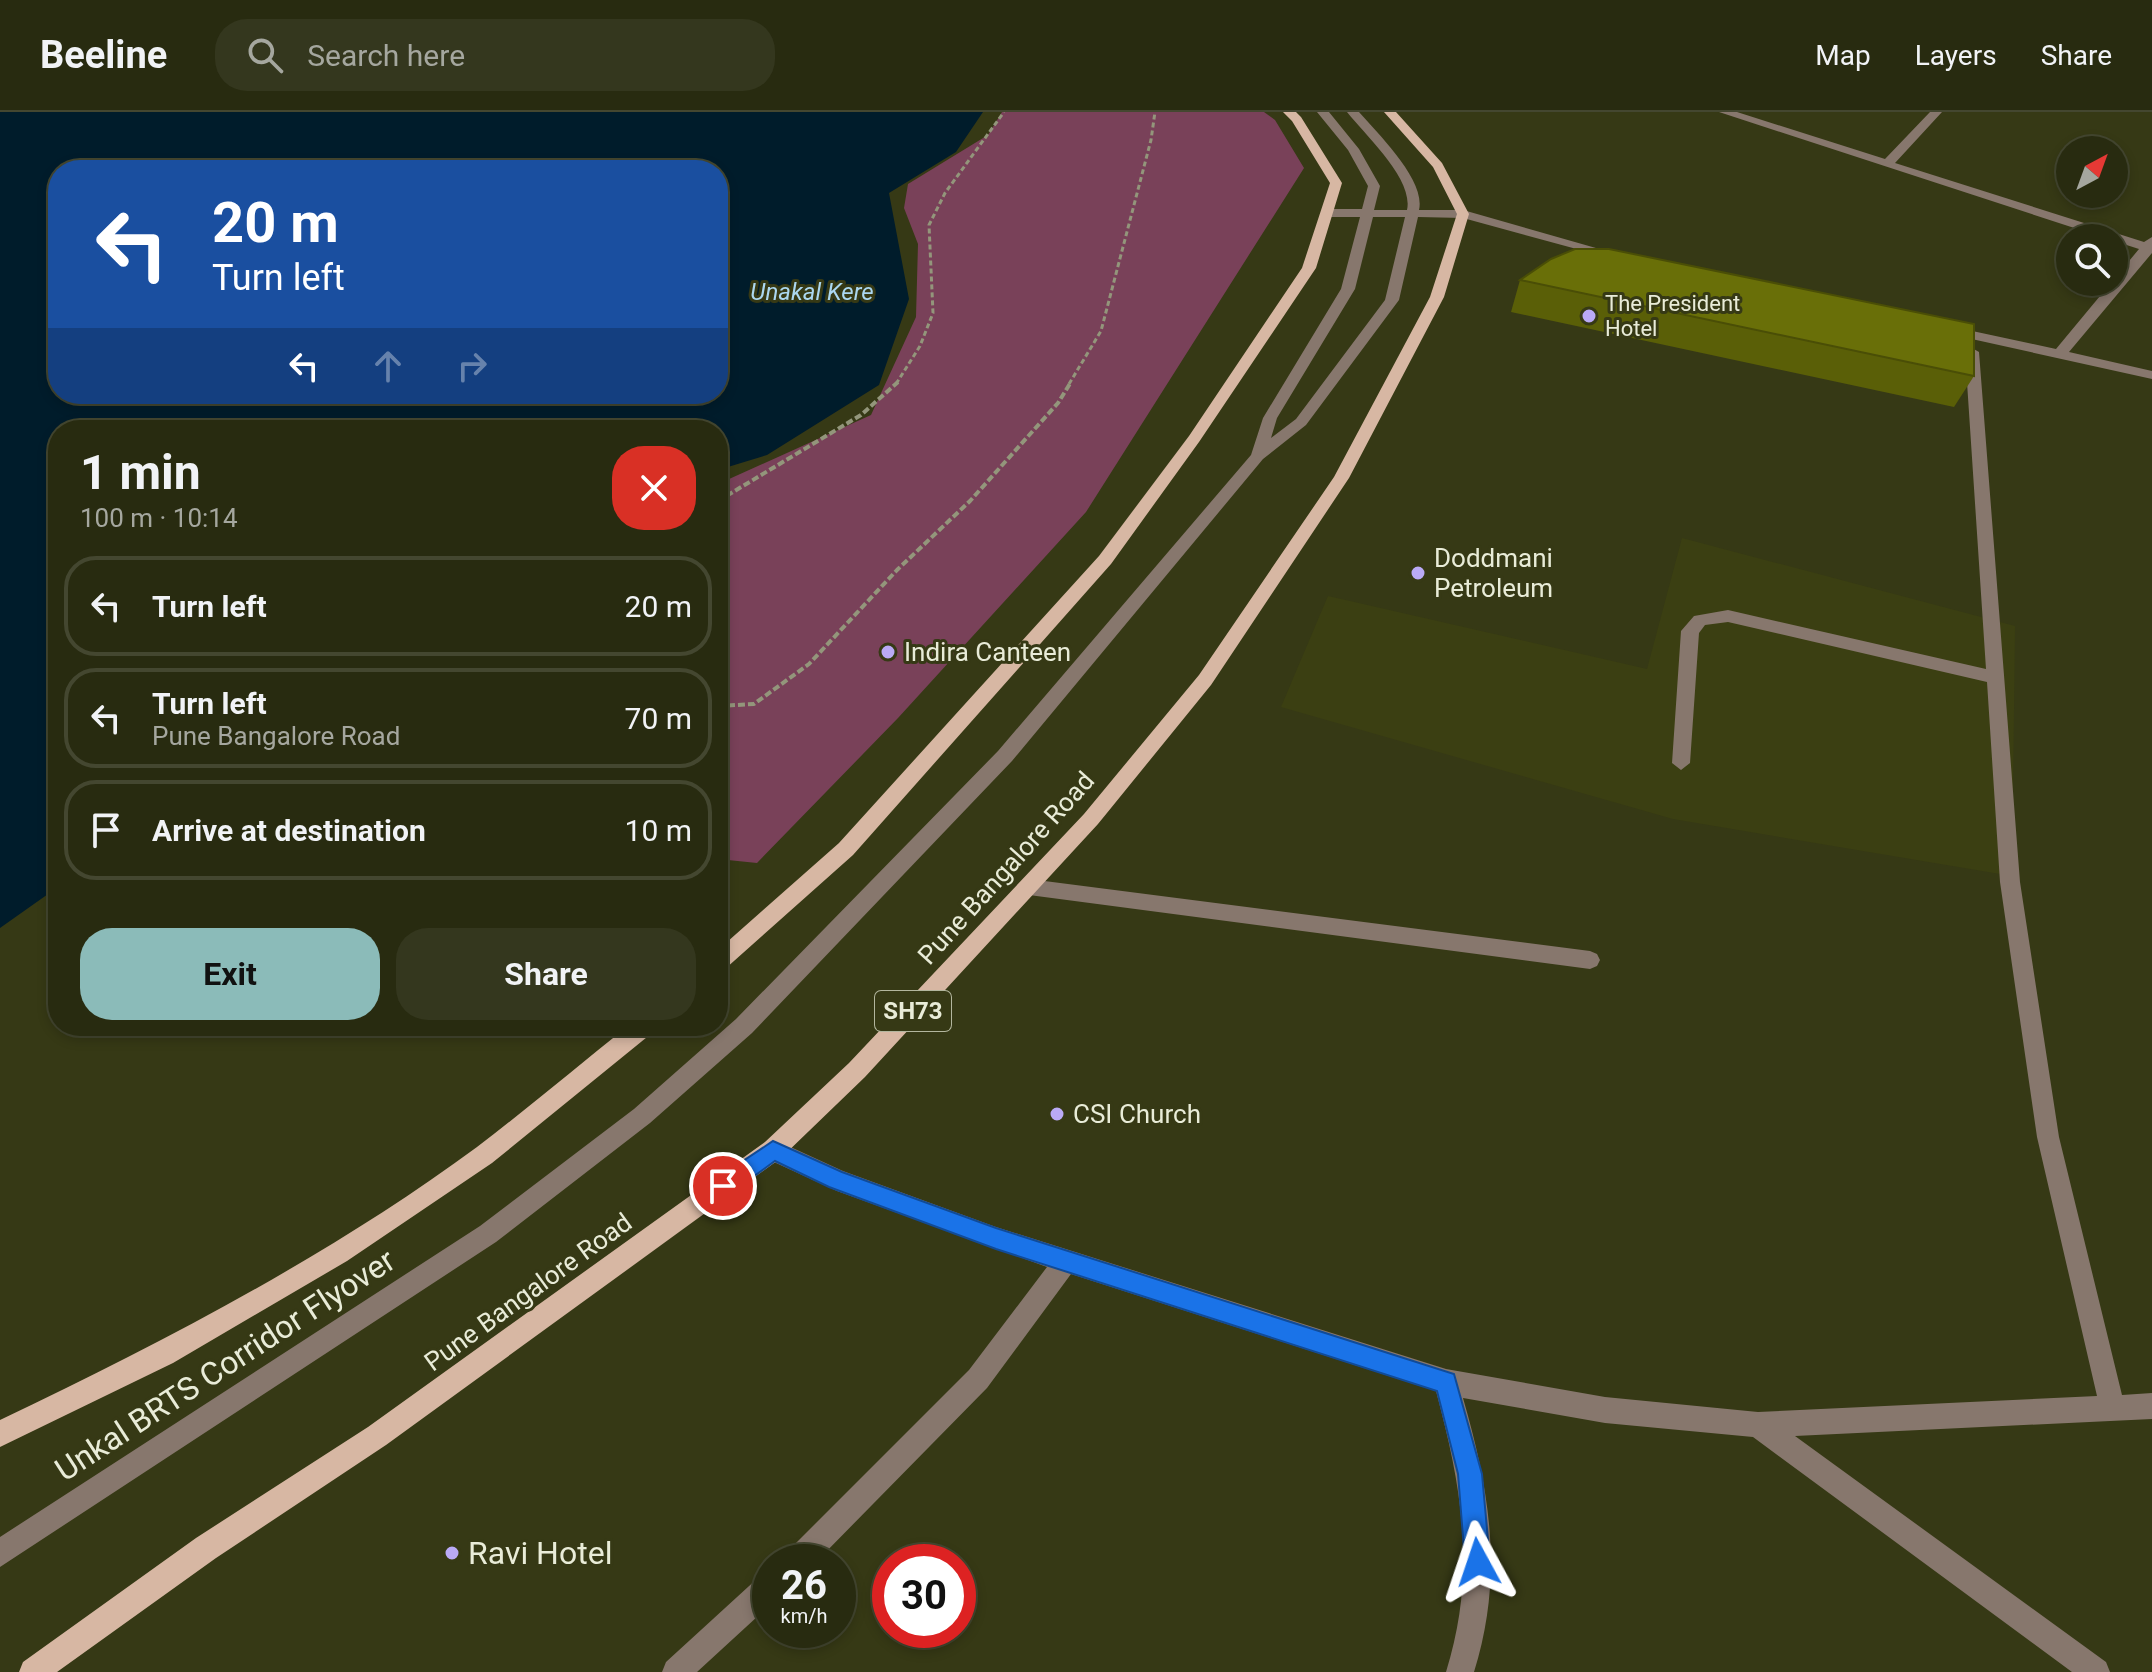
<!DOCTYPE html>
<meta charset="utf-8">
<style>
:root{--surface:#282b10;--page:#34371e;--text:#f1f3f6;--muted:#a5a79f;--line:#444730;--accent:#8bbbb9}
body{margin:0;font-family:Roboto,sans-serif;background:var(--page);color:var(--text);height:100vh;display:flex;flex-direction:column;font-size:30px;white-space:nowrap}
*{box-sizing:border-box;margin:0}
p{font-size:26px;color:var(--muted)}
.icon{flex:none;width:44px;height:44px;fill:none;stroke:currentColor;stroke-width:2;stroke-linecap:round;stroke-linejoin:round}
.map{position:relative;flex:1;overflow:hidden}
.panel{position:absolute;left:48px;top:308px;width:680px;height:616px;display:flex;flex-direction:column;background:var(--surface);border-radius:32px;box-shadow:0 4px 12px #0003,0 0 0 2px var(--line)}
.panel>*{flex:none}
.top-card{position:absolute;left:48px;top:48px;width:680px;height:244px;border-radius:32px;box-shadow:0 4px 12px #0003,0 0 0 2px var(--line);background:#1a4fa0;color:#fff;overflow:hidden}
.needle{width:52px;rotate:41deg}
.tools{position:absolute;left:2056px;top:24px;display:grid;gap:16px}
.tools a{display:grid;place-items:center;width:72px;height:72px;border-radius:50%;background:var(--surface);box-shadow:0 4px 12px #0003,0 0 0 2px var(--line);font-size:40px}
.speed{position:absolute;left:752px;top:1432px;display:flex;gap:16px;font-size:40px;font-weight:700;text-align:center}
.speed>*{display:grid;place-content:center;width:104px;height:104px;border-radius:50%;background:var(--surface);box-shadow:0 4px 12px #0003,0 0 0 2px var(--line);line-height:1}
.speed small{font-size:20px;font-weight:400}
.speed .limit{border:12px solid #d22;background:#fff;color:#111}
.pin{position:absolute;display:grid;place-items:center;width:68px;height:68px;color:#fff;margin:-34px;border:4px solid #fff;border-radius:50%;box-shadow:0 2px 8px #0007}
.me{position:absolute;width:88px;margin:-44px;rotate:355deg;stroke-linejoin:round;filter:drop-shadow(0 0 6px #0008)}
.turn{display:flex;align-items:center;gap:28px;height:168px;padding:0 32px;font-size:36px}
.turn .icon{width:104px;height:104px;stroke-width:2.5}
.turn b{display:block;font-size:56px;line-height:68px}
.lanes{display:flex;align-items:center;height:76px;padding:0 32px;background:#0003;justify-content:center;gap:40px;direction:ltr}
.lanes .off{opacity:.35}
.round{display:grid;place-items:center;flex:none;width:84px;height:84px;border-radius:32px;background:var(--page)}
.summary{display:flex;align-items:center;justify-content:space-between;height:136px;padding:0 32px}
h1{font-size:48px;font-weight:700;line-height:60px}
.button{display:flex;gap:16px;margin-top:auto;padding:16px 32px}
.button a{flex:1;height:92px;border-radius:32px;background:var(--accent);color:#111;font-size:32px;font-weight:700;line-height:92px;text-align:center}
.button a+a{background:var(--page);color:var(--text)}
ul{padding:0;list-style:none}
li{display:flex;align-items:center;gap:24px;height:100px;margin:0 16px 12px;padding:0 16px;border:4px solid var(--line);border-radius:32px}
li div{flex:1}
li b{display:block;font-size:30px}
li em{font-style:normal}
header{display:flex;align-items:center;gap:48px;box-sizing:border-box;height:112px;padding:0 40px;background:var(--surface);border-bottom:2px solid var(--line)}
header strong{font-size:38px}
nav{display:flex;gap:44px;margin-inline-start:auto;font-size:28px}
.search{width:560px;height:72px;background:var(--page);display:flex;align-items:center;gap:20px;box-sizing:border-box;padding:0 28px;border-radius:32px;color:var(--muted);font-size:30px}
.map>svg:first-child{display:block}
.built{fill:#3b3f12}
.green{fill:#794159}
.water{fill:#001c2b;fill-rule:evenodd}
.lines{fill:none;stroke-linecap:round;stroke-linejoin:round}
.path-far1{stroke:#93967b;stroke-width:3;stroke-dasharray:5 3;stroke-linecap:butt}
.path{stroke:#93967b;stroke-width:4;stroke-dasharray:7 3;stroke-linecap:butt}
.minor{fill:#87776d;fill-rule:evenodd}
.major{fill:#d7b7a3;fill-rule:evenodd}
.wall{fill:#5a5f07}
.building{fill:#696f08;stroke:#4a4e06;stroke-width:2}
.route{fill:#1a73e8;stroke:#114b97;stroke-width:2}
.poi-dot{fill:#baaaf6;stroke:#363915;stroke-width:3}
.labels{text-anchor:middle;dominant-baseline:central;stroke-width:6;stroke-linejoin:round;paint-order:stroke}
.far-poi-label{font-size:22px;fill:#e9ecd8;stroke:#363915;text-anchor:start}
.far-water-label{font-size:24px;font-style:italic;fill:#abd7f0;stroke:#363915}
.shield{fill:#363915;stroke:#b3b69e;stroke-width:2}
.shield-label{font-size:24px;font-weight:bold;fill:#e9ecd8}
.poi-label{font-size:26px;fill:#e9ecd8;stroke:#363915;text-anchor:start}
.street-label{font-size:26px;fill:#e9ecd8;stroke:#363915}
.near-street-label{font-size:32px;fill:#e9ecd8;stroke:#363915}
.near-poi-label{font-size:32px;fill:#e9ecd8;stroke:#363915;text-anchor:start}
</style>
<header>
<strong>Beeline</strong>
<div class="search"><svg class="icon" aria-label="search" viewBox="0 0 24 24"><circle cx="10" cy="10" r="6"/><path d="M15 15l6 6"/></svg>Search here</div>
<nav><a>Map</a><a>Layers</a><a>Share</a></nav>
</header>
<div class="map">
<svg width="2152" height="1560" viewBox="0 0 2152 1560">
<rect width="100%" height="100%" fill="#363915"/>
<path class="built" d="M1682,426L2015,514L2012,764L1673,707L1281,595L1328,484L1647,557Z"/>
<path class="green" d="M1002,0H1264L1275,8L1304,56L1086,400L898,606L757,751L718,747V372L871,303L916,205L918,132L904,96L908,72L988,23Z"/>
<path class="water" d="M0,0H983L956,40L889,81L909,187L879,273L767,343L718,358V318H58V775L0,816ZM58,58H718V282H58Z"/>
<g class="lines">
<path class="path-far1" d="M896,272L920,234L933,201L929,113L945,81L1004,0
M1069,272L1101,219L1151,28L1155,0"/>
<path class="path" d="M718,389L861,303L898,270
M718,594L754,592L809,552L897,458L970,389L1058,291L1071,270"/>
<path class="minor" d="M1317,0H1329L1359,37L1380,74L1374,98H1407C1414,67 1365,23 1347,0H1359C1378,22 1426,68 1419,98H1463L1624,144L1617,148L1463,106L1418,105L1399,188L1306,313L1263,347L1012,649L752,921L650,1011L496,1130L0,1455V1425L480,1114L634,997L736,907L998,639L1251,343L1263,306L1341,177L1360,105H1327L1321,101L1327,97H1362L1368,74L1348,38ZM1373,105H1405L1385,188L1296,307L1271,326L1277,306L1355,177Z
M1719,0H1737L1885,47L1930,0H1942L1895,51L2144,130L2152,125V141L2069,240L2152,259V267L1949,222L1942,218L1949,214L2056,237L2139,137L2114,129V126H2105Z
M1972,236L1979,240L2020,770L2059,1025L2122,1283L2152,1281V1307L1795,1324L2106,1550L2110,1560H2072L1753,1325L1605,1311L1463,1286C1490,1380 1504,1464 1474,1560H1446C1477,1461 1462,1376 1436,1279L1071,1162L987,1276L816,1450H783L787,1440L969,1258L1047,1155L837,1079L765,1046L762,1038L765,1030L773,1027L843,1059L996,1115L1446,1257L1605,1285L1758,1300L2097,1284L2037,1025L2000,770L1987,570L1728,510L1705,513L1699,521L1690,651L1681,658L1672,651L1681,519L1694,504L1728,498L1986,557L1965,240Z
M1029,767L1590,839L1597,842L1600,848L1597,854L1590,857L1029,783L1022,781L1019,775L1022,769Z
M770,1460V1493L697,1560H662L666,1550L760,1464Z"/>
<path class="major" d="M1283,0H1296L1301,5L1342,71L1316,156L1199,330L1111,452L853,743L725,857L718,860V838L839,731L1099,444L1189,324L1302,156L1330,71L1292,9Z
M1384,0H1396L1442,51L1469,102L1444,185L1349,366L1211,573L1098,712L865,965L781,1046L386,1333L216,1446L57,1560H19L23,1550L196,1426L368,1315L765,1030L849,951L1084,702L1199,563L1334,365L1430,185L1457,102L1433,55Z
M628,914H655L652,921L492,1051L347,1149L173,1251L0,1335V1308C165,1229 329,1144 477,1035C528,996 578,954 628,914Z"/>
</g>
<path class="wall" d="M1520,168L1974,264L1954,295L1511,200Z"/>
<path class="building" d="M1575,137H1609L1974,212V264L1520,168L1551,147Z"/>
<path class="route" d="M773,1029L842,1060L996,1116L1454,1262L1482,1362L1490,1450L1487,1458L1478,1462L1469,1458L1465,1450L1458,1362L1437,1279L996,1137L829,1075L775,1049L731,1081L723,1084L716,1081L713,1074L716,1067Z"/>
<g class="poi-dot">
<circle cx="1589" cy="204" r="8"/>
<circle cx="1418" cy="461" r="8"/>
<circle cx="888" cy="540" r="8"/>
<circle cx="1057" cy="1002" r="8"/>
<circle cx="452" cy="1441" r="8"/>
</g>
<g class="labels">
<g class="far-poi-label">
<text x="1605" y="191">The President<tspan x="1605" dy="25">Hotel</tspan></text>
</g>
<g class="far-water-label">
<text x="812" y="180">Unakal Kere</text>
</g>
<rect class="shield" x="875" y="879" width="76" height="40" rx="6"/>
<g class="shield-label">
<text x="913" y="899">SH73</text>
</g>
<g class="poi-label">
<text x="1434" y="446">Doddmani<tspan x="1434" dy="30">Petroleum</tspan></text>
<text x="904" y="540">Indira Canteen</text>
<text x="1073" y="1002">CSI Church</text>
</g>
<g class="street-label">
<text transform="translate(1006 756) rotate(-48)">Pune Bangalore Road</text>
<text transform="translate(528 1180) rotate(-36)">Pune Bangalore Road</text>
</g>
<g class="near-street-label">
<text transform="translate(225 1253) rotate(-33)">Unkal BRTS Corridor Flyover</text>
</g>
<g class="near-poi-label">
<text x="468" y="1441">Ravi Hotel</text>
</g>
</g>
</svg>
<div class="tools">
<a><svg class="needle" viewBox="-14 -14 28 28"><path d="M0-13l5 13h-10z" fill="#e53935"/><path d="M0 13l5-13h-10z" fill="#a5a79f"/></svg></a>
<a><svg class="icon" aria-label="search" viewBox="0 0 24 24"><circle cx="10" cy="10" r="6"/><path d="M15 15l6 6"/></svg></a>
</div>
<div class="speed"><div>26<small>km/h</small></div><div class="limit">30</div></div>
<div class="pin" style="left:723px;top:1074px;background:#d93025"><svg class="icon" aria-label="arrive" viewBox="0 0 24 24"><path d="M6 21V4h12l-3 4 3 4H6"/></svg></div>
<svg class="me" style="left:1478px;top:1450px" viewBox="-20 -20 40 40"><path d="M0-17L14 15 0 8-14 15z" fill="#1a73e8" stroke="#fff" stroke-width="4"/></svg>
<div class="top-card">
<div class="turn"><svg class="icon" aria-label="left" viewBox="0 0 24 24"><path d="M17 20v-9H6M10 6l-5 5 5 5"/></svg><div><b>20 m</b>Turn left</div></div>
<div class="lanes"><svg class="icon" aria-label="left" viewBox="0 0 24 24"><path d="M17 20v-9H6M10 6l-5 5 5 5"/></svg><svg class="icon off" aria-label="ahead" viewBox="0 0 24 24"><path d="M12 20V5M6 11l6-6 6 6"/></svg><svg class="icon off" aria-label="right" viewBox="0 0 24 24"><path d="M7 20v-9h11M14 6l5 5-5 5"/></svg></div>
</div>
<section class="panel">
<div class="summary"><div><h1>1 min</h1><p>100 m · 10:14</p></div><a class="round" style="background:#d93025;color:#fff"><svg class="icon" aria-label="close" viewBox="0 0 24 24"><path d="M6 6l12 12M18 6L6 18"/></svg></a></div>
<ul>
<li><svg class="icon" aria-label="left" viewBox="0 0 24 24"><path d="M17 20v-9H6M10 6l-5 5 5 5"/></svg><div><b>Turn left</b></div><em>20 m</em></li>
<li><svg class="icon" aria-label="left" viewBox="0 0 24 24"><path d="M17 20v-9H6M10 6l-5 5 5 5"/></svg><div><b>Turn left</b><p>Pune Bangalore Road</p></div><em>70 m</em></li>
<li><svg class="icon" aria-label="arrive" viewBox="0 0 24 24"><path d="M6 21V4h12l-3 4 3 4H6"/></svg><div><b>Arrive at destination</b></div><em>10 m</em></li>
</ul>
<div class="button"><a>Exit</a><a>Share</a></div>
</section>
</div>
